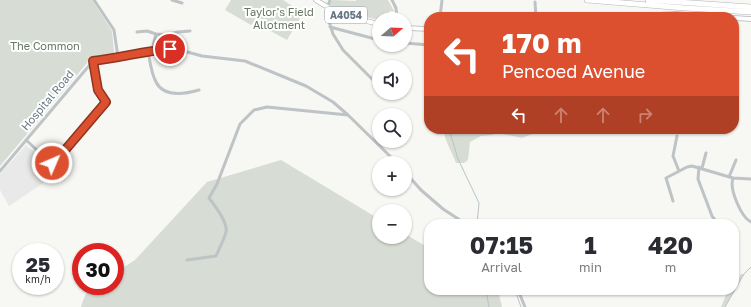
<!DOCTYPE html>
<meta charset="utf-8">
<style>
:root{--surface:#fff;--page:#f2f2f3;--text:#2b2b33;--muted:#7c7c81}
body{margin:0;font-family:"Golos Text",sans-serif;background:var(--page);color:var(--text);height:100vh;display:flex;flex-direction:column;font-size:15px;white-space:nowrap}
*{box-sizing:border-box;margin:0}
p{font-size:13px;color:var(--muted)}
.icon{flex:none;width:22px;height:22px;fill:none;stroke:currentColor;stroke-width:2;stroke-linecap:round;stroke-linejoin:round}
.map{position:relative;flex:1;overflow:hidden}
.panel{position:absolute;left:424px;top:219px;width:315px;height:76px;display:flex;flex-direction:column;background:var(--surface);border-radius:16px;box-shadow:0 1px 3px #0004}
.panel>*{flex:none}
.banner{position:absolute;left:424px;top:12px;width:315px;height:122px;border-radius:16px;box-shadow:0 1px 3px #0004;background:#dc502f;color:#fff;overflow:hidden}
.needle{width:26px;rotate:71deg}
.controls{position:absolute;left:372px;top:12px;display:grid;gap:8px}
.controls a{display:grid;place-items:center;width:40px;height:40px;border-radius:50%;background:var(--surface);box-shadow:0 1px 3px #0004;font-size:20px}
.speed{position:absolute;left:12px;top:243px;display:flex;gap:8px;font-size:20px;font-weight:700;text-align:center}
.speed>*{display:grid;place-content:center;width:52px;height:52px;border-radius:50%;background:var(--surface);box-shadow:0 1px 3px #0004;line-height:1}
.speed small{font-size:10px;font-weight:400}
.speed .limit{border:6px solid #d22;background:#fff;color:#111}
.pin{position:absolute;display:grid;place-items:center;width:34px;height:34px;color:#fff;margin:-17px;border:2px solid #fff;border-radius:50%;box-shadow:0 1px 4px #0007}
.me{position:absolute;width:44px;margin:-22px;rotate:45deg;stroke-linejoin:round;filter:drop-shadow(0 0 3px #0008)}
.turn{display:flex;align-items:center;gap:14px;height:84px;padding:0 12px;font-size:18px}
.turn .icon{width:52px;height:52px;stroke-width:2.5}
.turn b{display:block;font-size:28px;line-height:34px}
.lanes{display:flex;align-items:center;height:38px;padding:0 12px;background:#0003;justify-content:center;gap:20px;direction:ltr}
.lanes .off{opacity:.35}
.eta{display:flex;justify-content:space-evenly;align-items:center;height:68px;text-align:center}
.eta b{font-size:24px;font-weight:700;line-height:28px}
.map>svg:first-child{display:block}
.built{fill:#e8e9e8}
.green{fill:#d7dcd4}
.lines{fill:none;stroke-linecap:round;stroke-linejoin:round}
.stream{stroke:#b8c4c8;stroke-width:1}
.major-casing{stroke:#b2b7bb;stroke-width:5.5}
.highway-casing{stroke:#b2b6b9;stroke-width:6}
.minor{stroke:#bec3c6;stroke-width:3}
.major{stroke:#fff;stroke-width:4}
.highway{stroke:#fff;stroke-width:5}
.route-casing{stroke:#8f341f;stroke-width:10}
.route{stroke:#dc502f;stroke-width:7}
.labels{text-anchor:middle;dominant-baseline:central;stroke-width:4;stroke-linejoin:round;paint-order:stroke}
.shield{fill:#fff;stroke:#95a1a9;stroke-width:1}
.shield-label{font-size:10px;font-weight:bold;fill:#677984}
.park-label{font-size:11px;fill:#667762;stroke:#fff}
.street-label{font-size:11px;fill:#677984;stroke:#fff}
</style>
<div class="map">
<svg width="751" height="307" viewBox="0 0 751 307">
<rect width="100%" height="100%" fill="#f7f7f4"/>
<path class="built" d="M26,145L58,173L9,206L0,190V174Z"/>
<path class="green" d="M0,0H92L112,31L114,52L112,56L88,60L87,63L0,166Z
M231,0H283L303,13L287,40L254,22L251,25L225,10Z
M332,0L356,1V0H388L394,11H389V19H379V20L346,12L329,4Z
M444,129H545L522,138L498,133L492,135L481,136L470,142L468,160L464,163H456C452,152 444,140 444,129Z
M281,160L379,219V237H405V234L429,248V290H498L502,307H81C88,284 92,286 115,286V273L135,260L207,182Z
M741,274H744L725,307H721L728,290H734V284L737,282Z"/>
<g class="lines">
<path class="stream" d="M449,129L458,159L479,203L477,224
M486,290L489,307
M515,290L521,307
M725,307L744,274L751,267"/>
<g class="major-casing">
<path id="major" d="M316,0C335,13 357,19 379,24
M616,17L675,14L724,17
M734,18L751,19
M405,28L429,29"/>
</g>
<g class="highway-casing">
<path id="highway" d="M587,0L685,8L751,12
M648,0L751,7"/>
</g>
<path class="minor" d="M94,0L114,30L118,57
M172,0L182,3
M330,0L326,12L333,34L343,50L378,85
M392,0L396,8L397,19
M535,2L536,17
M440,17L442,0
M330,27L379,40
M137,32L147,31L156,34
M405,43L429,45
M152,50L156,34L166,35L178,32L190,31
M148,51C150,61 151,73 156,82C164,98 185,94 199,90
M677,136L673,156L679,171
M26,140L50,162L54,163L106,102L98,90L93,61
M699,167L698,179L712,216L718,224
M702,168L706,153
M0,171L93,61L113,58L152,50L170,49L180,50L202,56L245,61L306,86L333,102L348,115L397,163
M405,172L421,190L443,209L466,224
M729,177L736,160
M733,178C729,189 741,217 751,222
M673,201L666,178L687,167L692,166L733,178L751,179
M187,260L216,256C219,249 224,240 226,232C228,222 215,206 209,198L217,184L240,124L254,110L267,107L348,115
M518,290L525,307"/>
<use href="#major" class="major"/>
<use href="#highway" class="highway"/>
</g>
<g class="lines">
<g class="route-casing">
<path id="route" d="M52,163H54L106,102L98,90L93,61C119,58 144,51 170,49"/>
</g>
<use href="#route" class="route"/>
</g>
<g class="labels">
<rect class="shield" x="325" y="7" width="42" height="16" rx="3"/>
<g class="shield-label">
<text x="346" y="15">A4054</text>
</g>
<g class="park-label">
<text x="279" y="11">Taylor's Field<tspan x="279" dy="13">Allotment</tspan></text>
<text x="45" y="45">The Common</text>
</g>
<g class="street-label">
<text transform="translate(47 100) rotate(-50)">Hospital Road</text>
</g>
</g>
</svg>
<div class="controls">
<a><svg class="needle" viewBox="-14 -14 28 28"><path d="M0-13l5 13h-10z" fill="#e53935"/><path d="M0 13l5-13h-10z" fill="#7c7c81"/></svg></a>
<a><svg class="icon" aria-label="sound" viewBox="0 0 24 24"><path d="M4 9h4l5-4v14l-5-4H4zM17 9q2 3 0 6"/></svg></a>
<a><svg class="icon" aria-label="search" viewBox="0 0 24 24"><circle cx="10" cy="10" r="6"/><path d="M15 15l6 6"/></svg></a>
<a>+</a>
<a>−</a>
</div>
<div class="speed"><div>25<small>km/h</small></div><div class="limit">30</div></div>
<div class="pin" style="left:170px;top:49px;background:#d93025"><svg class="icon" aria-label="arrive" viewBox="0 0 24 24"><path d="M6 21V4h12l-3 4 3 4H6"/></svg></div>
<svg class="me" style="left:52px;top:163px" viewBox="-20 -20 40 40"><circle r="17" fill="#dc502f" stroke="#fff" stroke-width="3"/><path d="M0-11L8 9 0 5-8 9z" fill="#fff"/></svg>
<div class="banner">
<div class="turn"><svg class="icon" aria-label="left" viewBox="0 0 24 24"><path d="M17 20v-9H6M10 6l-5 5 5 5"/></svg><div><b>170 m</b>Pencoed Avenue</div></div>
<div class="lanes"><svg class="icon" aria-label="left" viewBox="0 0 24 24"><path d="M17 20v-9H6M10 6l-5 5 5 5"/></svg><svg class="icon off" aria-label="ahead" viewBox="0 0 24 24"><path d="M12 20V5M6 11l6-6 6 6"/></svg><svg class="icon off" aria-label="ahead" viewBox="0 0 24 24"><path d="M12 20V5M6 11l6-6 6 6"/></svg><svg class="icon off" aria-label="right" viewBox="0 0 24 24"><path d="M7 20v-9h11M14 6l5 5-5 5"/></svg></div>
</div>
<section class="panel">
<div class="eta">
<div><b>07:15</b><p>Arrival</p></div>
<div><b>1</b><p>min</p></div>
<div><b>420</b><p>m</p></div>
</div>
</section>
</div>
